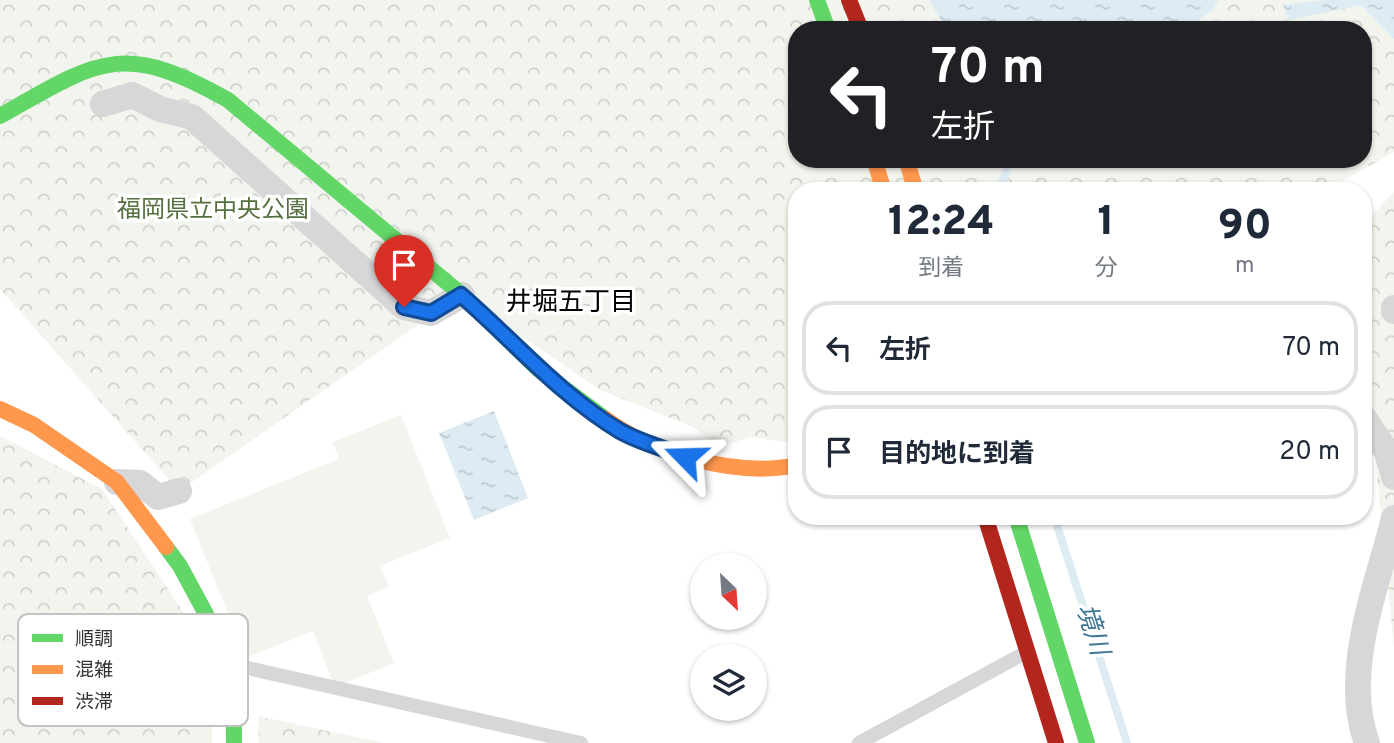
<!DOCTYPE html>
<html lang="ja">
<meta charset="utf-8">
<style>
:root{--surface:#fff;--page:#f2f2f3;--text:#1f2937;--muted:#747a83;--line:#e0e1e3}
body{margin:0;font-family:Overpass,"Noto Sans JP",sans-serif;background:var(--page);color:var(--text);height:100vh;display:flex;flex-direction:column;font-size:26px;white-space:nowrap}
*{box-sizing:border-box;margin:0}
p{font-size:23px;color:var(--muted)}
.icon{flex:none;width:38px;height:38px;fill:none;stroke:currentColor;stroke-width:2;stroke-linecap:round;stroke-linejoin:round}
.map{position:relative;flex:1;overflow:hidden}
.side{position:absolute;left:788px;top:182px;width:584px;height:343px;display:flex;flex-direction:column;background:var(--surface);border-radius:28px;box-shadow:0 2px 5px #0004}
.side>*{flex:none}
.guide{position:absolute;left:788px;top:21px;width:584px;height:147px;border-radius:28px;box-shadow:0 2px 5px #0004;background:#202124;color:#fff;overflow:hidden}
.needle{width:46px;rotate:155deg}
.controls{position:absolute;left:690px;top:553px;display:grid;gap:14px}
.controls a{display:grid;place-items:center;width:77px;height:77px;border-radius:50%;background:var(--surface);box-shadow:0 2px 5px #0004;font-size:35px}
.pin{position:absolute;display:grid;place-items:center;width:60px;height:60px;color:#fff;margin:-72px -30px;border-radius:50% 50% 50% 0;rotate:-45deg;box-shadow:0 0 7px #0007}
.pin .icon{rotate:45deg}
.me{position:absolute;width:77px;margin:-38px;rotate:292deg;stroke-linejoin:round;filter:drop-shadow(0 0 5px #0008)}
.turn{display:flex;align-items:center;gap:24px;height:147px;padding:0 28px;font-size:32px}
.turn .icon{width:91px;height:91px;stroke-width:2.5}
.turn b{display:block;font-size:49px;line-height:60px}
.eta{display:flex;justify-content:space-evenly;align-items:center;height:119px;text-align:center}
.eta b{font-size:42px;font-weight:800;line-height:49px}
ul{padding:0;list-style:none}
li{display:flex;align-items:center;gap:21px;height:94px;margin:0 14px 10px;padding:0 14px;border:4px solid var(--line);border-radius:28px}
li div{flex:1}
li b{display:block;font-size:26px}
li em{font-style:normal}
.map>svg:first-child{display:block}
.forest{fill:url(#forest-crowns);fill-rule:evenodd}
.garden{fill:#f1f5ed}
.water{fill:url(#water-ripples)}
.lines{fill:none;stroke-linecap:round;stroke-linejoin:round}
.stream{stroke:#ddebf3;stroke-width:8}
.lane{stroke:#d7d7d7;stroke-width:14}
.street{stroke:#d7d7d7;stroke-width:26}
.fast{stroke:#63d668;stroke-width:16}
.slow{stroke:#ff974d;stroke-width:16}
.jam{stroke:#b3261e;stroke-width:16}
.route-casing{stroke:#114b97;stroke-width:18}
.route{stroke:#1a73e8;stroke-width:12}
.labels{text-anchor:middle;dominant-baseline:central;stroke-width:7;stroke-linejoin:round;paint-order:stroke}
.park-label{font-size:24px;fill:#56703f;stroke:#fff}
.neighbourhood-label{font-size:26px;fill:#000;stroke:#fff}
.water-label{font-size:26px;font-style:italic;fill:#3f7597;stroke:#fff}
.key{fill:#fff;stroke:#c2c2c2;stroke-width:2}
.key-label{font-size:19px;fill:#333}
</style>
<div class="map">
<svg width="1394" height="743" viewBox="0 0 1394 743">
<defs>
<pattern id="forest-crowns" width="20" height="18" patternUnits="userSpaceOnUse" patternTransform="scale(1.75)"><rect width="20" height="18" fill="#f1f5ed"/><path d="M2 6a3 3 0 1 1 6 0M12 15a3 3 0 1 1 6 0" fill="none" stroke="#cfd2cc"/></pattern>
<pattern id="water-ripples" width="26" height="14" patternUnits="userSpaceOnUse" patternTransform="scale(1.75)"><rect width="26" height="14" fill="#ddebf3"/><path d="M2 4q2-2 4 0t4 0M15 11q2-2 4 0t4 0" fill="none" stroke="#becad1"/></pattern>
</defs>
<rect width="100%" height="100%" fill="#fff"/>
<path class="forest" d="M0,0H1394V152L1325,191H796V439L786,442L750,437L718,447L695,428L600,390L461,295L179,491L0,289ZM796,30H1363V159H796Z
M1394,192V647L1367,374L1363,360V225Z
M0,436L102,489L212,656V743H0Z
M258,716L384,743H259Z"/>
<path class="garden" d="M401,415L450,538L380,566L389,586L367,596L394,663L335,687L313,631L246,658L190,519L339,459L333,442Z"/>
<path class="water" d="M929,0H1218L1214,8L1186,30H947Z
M1325,0H1394V39L1361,5L1289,20L1283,5Z
M494,411L528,498L474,520L439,433Z"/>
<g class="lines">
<path class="stream" d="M999,191L1011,159
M1054,516L1127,743"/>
<path class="lane" d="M234,665L581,743
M859,743L1025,653"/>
<path class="street" d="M103,104L132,95L160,109L192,117L404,307L431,313L462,295
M1394,308V311
M1363,417L1387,452L1394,477
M117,482L140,483L158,497L179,491
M1367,743C1341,672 1377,587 1394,518"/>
<path class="fast" d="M817,0L828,30
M0,116C99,60 122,40 228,100L462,295L538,369L604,418
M1016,516L1087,743
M166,547L180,566L233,664L234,743"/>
<path class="slow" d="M874,159L884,191
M906,159L916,191
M0,409L34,425L117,482L166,547
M604,418C651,453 737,478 796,465"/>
<path class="jam" d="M849,0L861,30
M985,516L1056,743"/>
</g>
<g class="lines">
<g class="route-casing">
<path id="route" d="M404,307L431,313L461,295C514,341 560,395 620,431C639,442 664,448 685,457"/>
</g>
<use href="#route" class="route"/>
</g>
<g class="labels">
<g class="park-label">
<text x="213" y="211">福岡県立中央公園</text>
</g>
<g class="neighbourhood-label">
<text x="571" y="303">井堀五丁目</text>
</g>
<g class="water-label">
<text transform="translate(1091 630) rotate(72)">境川</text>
</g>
</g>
<rect x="18" y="614" width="230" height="112" rx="10" class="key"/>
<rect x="32" y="634" width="31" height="8" fill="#63d668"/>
<rect x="32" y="665" width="31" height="9" fill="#ff974d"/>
<rect x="32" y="697" width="31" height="8" fill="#b3261e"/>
<g class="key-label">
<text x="75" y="645">順調</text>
<text x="75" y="676">混雑</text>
<text x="75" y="708">渋滞</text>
</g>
</svg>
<div class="controls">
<a><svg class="needle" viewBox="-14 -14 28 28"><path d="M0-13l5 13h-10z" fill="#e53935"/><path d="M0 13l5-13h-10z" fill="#747a83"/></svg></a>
<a><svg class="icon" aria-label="layers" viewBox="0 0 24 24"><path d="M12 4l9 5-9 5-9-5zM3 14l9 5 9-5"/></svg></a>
</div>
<div class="pin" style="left:404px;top:307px;background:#d93025"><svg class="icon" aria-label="arrive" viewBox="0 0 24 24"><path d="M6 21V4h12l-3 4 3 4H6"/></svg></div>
<svg class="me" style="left:685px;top:457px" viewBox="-20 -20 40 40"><path d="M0-17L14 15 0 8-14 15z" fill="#1a73e8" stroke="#fff" stroke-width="4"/></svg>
<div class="guide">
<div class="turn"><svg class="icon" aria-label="left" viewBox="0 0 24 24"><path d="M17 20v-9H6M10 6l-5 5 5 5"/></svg><div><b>70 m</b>左折</div></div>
</div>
<section class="side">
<div class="eta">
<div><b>12:24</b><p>到着</p></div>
<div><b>1</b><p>分</p></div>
<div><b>90</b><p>m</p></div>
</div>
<ul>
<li><svg class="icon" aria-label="left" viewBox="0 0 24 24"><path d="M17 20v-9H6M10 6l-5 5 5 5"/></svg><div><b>左折</b></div><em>70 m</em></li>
<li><svg class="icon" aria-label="arrive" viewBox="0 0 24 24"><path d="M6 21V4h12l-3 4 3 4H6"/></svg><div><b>目的地に到着</b></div><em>20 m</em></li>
</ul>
</section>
</div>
